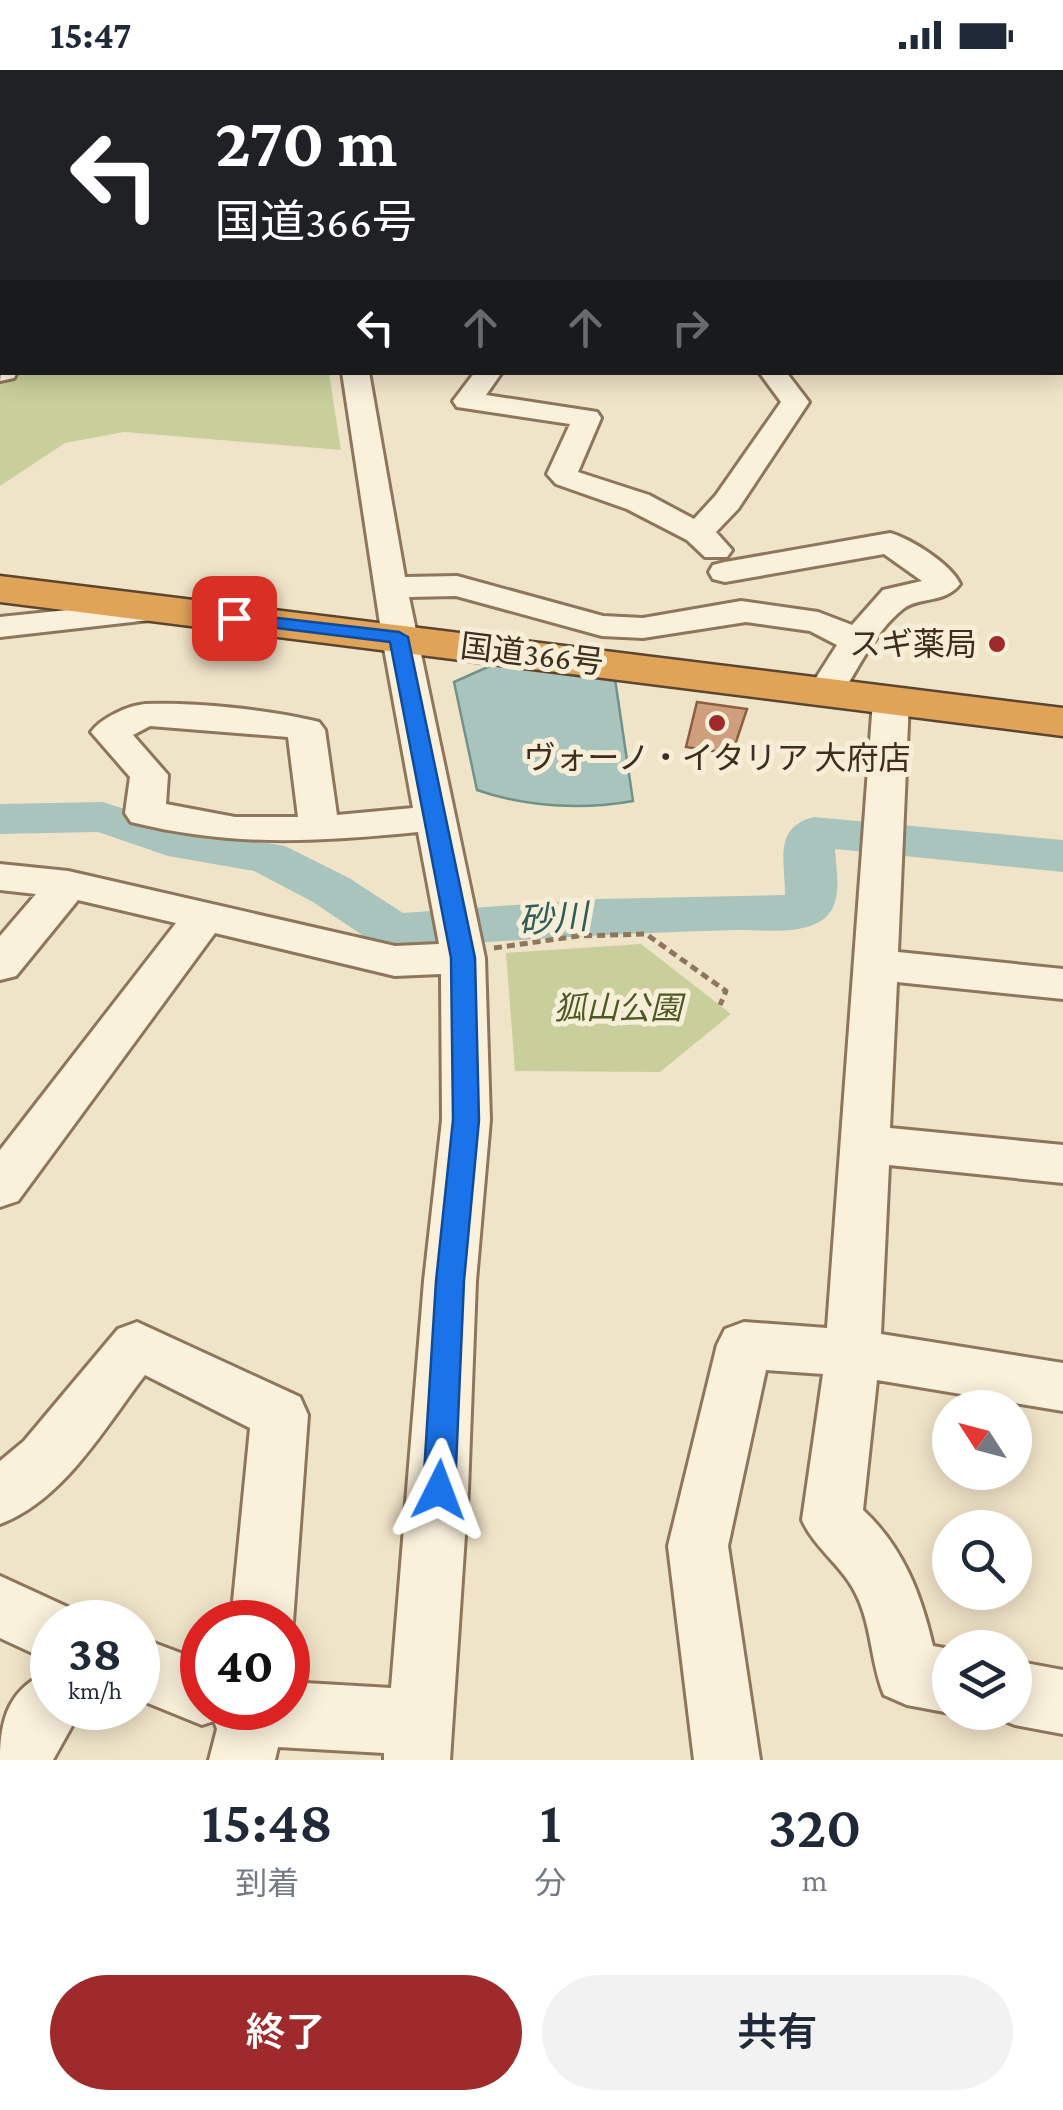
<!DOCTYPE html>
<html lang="ja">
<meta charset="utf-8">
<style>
:root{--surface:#fff;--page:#f2f2f3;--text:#1f2937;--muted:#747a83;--accent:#9e2a2b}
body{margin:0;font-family:"Crimson Pro","Noto Sans JP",serif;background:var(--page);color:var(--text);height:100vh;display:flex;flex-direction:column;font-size:38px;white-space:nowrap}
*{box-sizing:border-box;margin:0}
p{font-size:32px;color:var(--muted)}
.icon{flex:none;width:55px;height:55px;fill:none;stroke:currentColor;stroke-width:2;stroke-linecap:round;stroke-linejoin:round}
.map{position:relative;height:1690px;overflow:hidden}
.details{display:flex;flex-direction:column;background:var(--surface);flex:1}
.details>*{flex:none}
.hud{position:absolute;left:0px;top:0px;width:1065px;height:305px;box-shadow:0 5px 25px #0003;background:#202124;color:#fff;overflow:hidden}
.needle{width:65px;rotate:306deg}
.controls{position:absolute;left:932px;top:1320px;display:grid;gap:20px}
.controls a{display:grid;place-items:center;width:100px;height:100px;border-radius:50%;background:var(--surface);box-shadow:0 5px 25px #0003;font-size:50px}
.speed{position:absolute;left:30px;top:1530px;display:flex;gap:20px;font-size:50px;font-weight:700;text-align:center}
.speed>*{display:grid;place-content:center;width:130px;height:130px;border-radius:50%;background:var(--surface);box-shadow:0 5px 25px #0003;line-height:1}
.speed small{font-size:25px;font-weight:400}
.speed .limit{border:15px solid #d22;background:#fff;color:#111}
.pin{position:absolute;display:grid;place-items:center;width:85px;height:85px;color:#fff;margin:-42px;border-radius:20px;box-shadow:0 5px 15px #0006}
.me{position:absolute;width:110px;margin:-55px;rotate:3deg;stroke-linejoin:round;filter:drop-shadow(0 0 8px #0008)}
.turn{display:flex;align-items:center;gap:35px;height:210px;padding:0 50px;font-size:45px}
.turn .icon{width:130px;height:130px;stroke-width:2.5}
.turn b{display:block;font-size:70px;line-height:85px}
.lanes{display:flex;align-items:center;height:95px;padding:0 50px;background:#0003;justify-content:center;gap:50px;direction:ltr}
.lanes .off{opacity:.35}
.eta{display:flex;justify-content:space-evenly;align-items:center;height:170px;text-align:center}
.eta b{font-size:60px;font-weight:600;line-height:70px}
.button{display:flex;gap:20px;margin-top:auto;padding:20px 50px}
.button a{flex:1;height:115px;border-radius:60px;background:var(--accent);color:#fff;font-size:40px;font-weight:600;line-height:115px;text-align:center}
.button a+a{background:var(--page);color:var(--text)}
.status{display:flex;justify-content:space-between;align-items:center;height:70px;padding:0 50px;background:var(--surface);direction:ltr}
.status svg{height:28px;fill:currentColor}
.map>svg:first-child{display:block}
.green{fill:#c9cf9b}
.water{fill:#a9c4bc;stroke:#6f938a;stroke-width:2.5}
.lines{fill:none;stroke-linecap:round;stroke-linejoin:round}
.river{fill:#a9c4bc;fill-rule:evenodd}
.building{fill:#cf9f7d;stroke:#8d5f41;stroke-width:2.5}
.minor-casing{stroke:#8d765c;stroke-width:6}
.highway-casing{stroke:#5b4430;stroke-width:5}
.path{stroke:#8d765c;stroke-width:5;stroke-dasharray:8 5;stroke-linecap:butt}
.minor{fill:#faf1dc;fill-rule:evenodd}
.highway{fill:#e0a458;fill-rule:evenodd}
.route{fill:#1a73e8;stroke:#114b97;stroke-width:2.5}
.poi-dot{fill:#9e2a2b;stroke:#f7eed8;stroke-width:4}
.labels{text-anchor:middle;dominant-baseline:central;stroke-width:10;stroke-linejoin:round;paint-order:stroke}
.poi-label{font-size:32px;fill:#3d2e20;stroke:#f7eed8;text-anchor:end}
.street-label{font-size:32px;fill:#3d2e20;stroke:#f7eed8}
.park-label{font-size:32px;font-style:italic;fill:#4d5a26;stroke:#f7eed8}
.water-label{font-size:35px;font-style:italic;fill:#2f5d5a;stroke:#f7eed8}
</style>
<div class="status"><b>15:47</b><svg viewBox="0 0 49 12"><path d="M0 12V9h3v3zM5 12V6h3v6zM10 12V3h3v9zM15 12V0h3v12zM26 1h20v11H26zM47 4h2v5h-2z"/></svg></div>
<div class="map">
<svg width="1063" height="1690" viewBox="0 0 1063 1690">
<rect width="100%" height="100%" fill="#f0e4c8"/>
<path class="green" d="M455,0H896L453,2Z
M0,297L2,302L329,303L341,380L124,362L65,373L0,416Z
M641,874L731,944L660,1002L515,1001L506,883Z"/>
<path class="water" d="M492,595L615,609L633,731C584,740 525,737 477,720L454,612Z"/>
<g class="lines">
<path class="river" d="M103,732L177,756L285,776L349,808L403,843L599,829L785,825C785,791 773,757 814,747L1063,770V802L835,779C836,800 843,829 827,846C807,866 763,860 738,860C622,863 508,870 393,879L374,873L313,832L254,801L168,786L98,762L0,764V734Z"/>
</g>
<path class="building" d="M697,632L747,639L732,684L686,677Z"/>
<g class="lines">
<g class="minor-casing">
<path id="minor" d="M289,0H307V2H289Z
M1062,6H1063V18H1062Z
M0,27H2V39H0Z
M1062,110H1063V124H1062Z
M1062,142H1063V156H1062Z
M0,183H2V197H0Z
M2,294V302H17L14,308L0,311Z
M342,302H369L405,507L457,506L603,546L643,548L741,531L818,542L852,555L883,520L922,511L884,484L725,512L713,509L709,502L713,495L725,492L890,463C911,469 951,494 960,514C945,534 919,526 903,539C874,562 858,600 838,630L825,633L812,630L807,622L837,575L810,561L746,552L643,568L602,566L456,526L409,527L485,888L490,1050L476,1211L468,1420L450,1690H384V1683L278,1677L275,1690H209L217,1659L214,1651L202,1655L138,1629V1567L202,1591V1638H288V1612L391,1618L424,1211L442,1050L441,904L395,906L215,863L18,1131L0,1137V1080L176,853L78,830L16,906L0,910V866L36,824L0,820V794L68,801L395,876L439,874L418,762C315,772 232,777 131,752L125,743L130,707L91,662C101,648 129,635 146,634C196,632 271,640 319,652L325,660L337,745L413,738L382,567ZM150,656L288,667L298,747H235L166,734L168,705L133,665Z
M475,302H502L486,325L597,342L601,348L578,402L649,425L694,449L716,425L781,332L759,302H786L809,332L738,439L716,462L732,480L727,487H705L687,470L627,439L556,414L547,404L570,354L457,337L453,331Z
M164,530L176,533L181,540L176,547L0,567V547Z
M891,620L904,623L909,631L898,882L1063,899V929L897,912L890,1058L1063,1075V1113L889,1095L881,1264L1063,1293V1341L877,1310L863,1440C903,1477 921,1524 933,1576L950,1579V1643L907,1635L884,1625C871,1594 872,1557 857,1526C844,1497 815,1479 802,1450L823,1304L766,1300L728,1476L760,1690H694L668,1476L717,1275L725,1259L744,1252L827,1258L873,631L878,623Z
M137,1252L300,1327L308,1345L293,1552L288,1566V1552H231L250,1358L145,1305C105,1357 64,1430 0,1454V1391L24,1371L118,1259Z
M0,1506L74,1540L79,1552H52V1592L0,1568Z
M1015,1591L1063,1600V1664L1015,1655L992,1646L991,1642H1015Z
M52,1600V1638H82L53,1690H0C0,1647 10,1617 52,1600Z"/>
</g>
<g class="highway-casing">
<path id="highway" d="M0,506L1063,638V666L0,532Z"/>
</g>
<path class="path" d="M494,878L578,866L646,864L726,921L720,935"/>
<use href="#minor" class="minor"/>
<use href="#highway" class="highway"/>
</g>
<path class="route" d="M234,543L399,562L408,567L475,888L479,1050L464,1211L455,1420L450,1430L439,1435L428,1430L423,1420L436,1211L453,1050L451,888L390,572L228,552V544Z"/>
<g class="poi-dot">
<circle cx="997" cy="574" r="10"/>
<circle cx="717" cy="653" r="10"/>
</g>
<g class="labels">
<g class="poi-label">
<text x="977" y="574">スギ薬局</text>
<text x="717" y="688" text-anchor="middle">ヴォーノ・イタリア 大府店</text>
</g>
<g class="street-label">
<text transform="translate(532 584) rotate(7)">国道366号</text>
</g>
<g class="park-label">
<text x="618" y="938">狐山公園</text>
</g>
<g class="water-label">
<text transform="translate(553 849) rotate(-4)">砂川</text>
</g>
</g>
</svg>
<div class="controls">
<a><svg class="needle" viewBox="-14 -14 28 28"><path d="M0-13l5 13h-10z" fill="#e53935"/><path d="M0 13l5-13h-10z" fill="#747a83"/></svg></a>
<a><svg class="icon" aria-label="search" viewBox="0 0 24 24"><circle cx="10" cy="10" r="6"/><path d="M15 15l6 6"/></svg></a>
<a><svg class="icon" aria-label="layers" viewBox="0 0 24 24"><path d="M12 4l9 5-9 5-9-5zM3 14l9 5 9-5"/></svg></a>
</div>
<div class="speed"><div>38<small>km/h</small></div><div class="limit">40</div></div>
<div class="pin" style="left:234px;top:548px;background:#d93025"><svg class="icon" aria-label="arrive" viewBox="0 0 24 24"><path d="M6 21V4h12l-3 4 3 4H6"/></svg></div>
<svg class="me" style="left:439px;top:1420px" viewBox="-20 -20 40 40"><path d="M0-17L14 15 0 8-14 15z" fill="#1a73e8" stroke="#fff" stroke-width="4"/></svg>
<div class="hud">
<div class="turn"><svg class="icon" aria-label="left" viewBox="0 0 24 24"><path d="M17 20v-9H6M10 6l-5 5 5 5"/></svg><div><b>270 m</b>国道366号</div></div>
<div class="lanes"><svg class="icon" aria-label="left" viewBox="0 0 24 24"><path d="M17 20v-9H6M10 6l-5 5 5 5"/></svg><svg class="icon off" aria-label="ahead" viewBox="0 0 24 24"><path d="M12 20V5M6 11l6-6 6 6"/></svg><svg class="icon off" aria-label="ahead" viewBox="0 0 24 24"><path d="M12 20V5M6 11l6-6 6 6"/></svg><svg class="icon off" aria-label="right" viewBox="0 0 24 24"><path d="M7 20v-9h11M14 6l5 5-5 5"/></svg></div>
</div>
</div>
<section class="details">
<div class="eta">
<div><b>15:48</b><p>到着</p></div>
<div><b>1</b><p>分</p></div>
<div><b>320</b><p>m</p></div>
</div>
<div class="button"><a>終了</a><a>共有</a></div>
</section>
